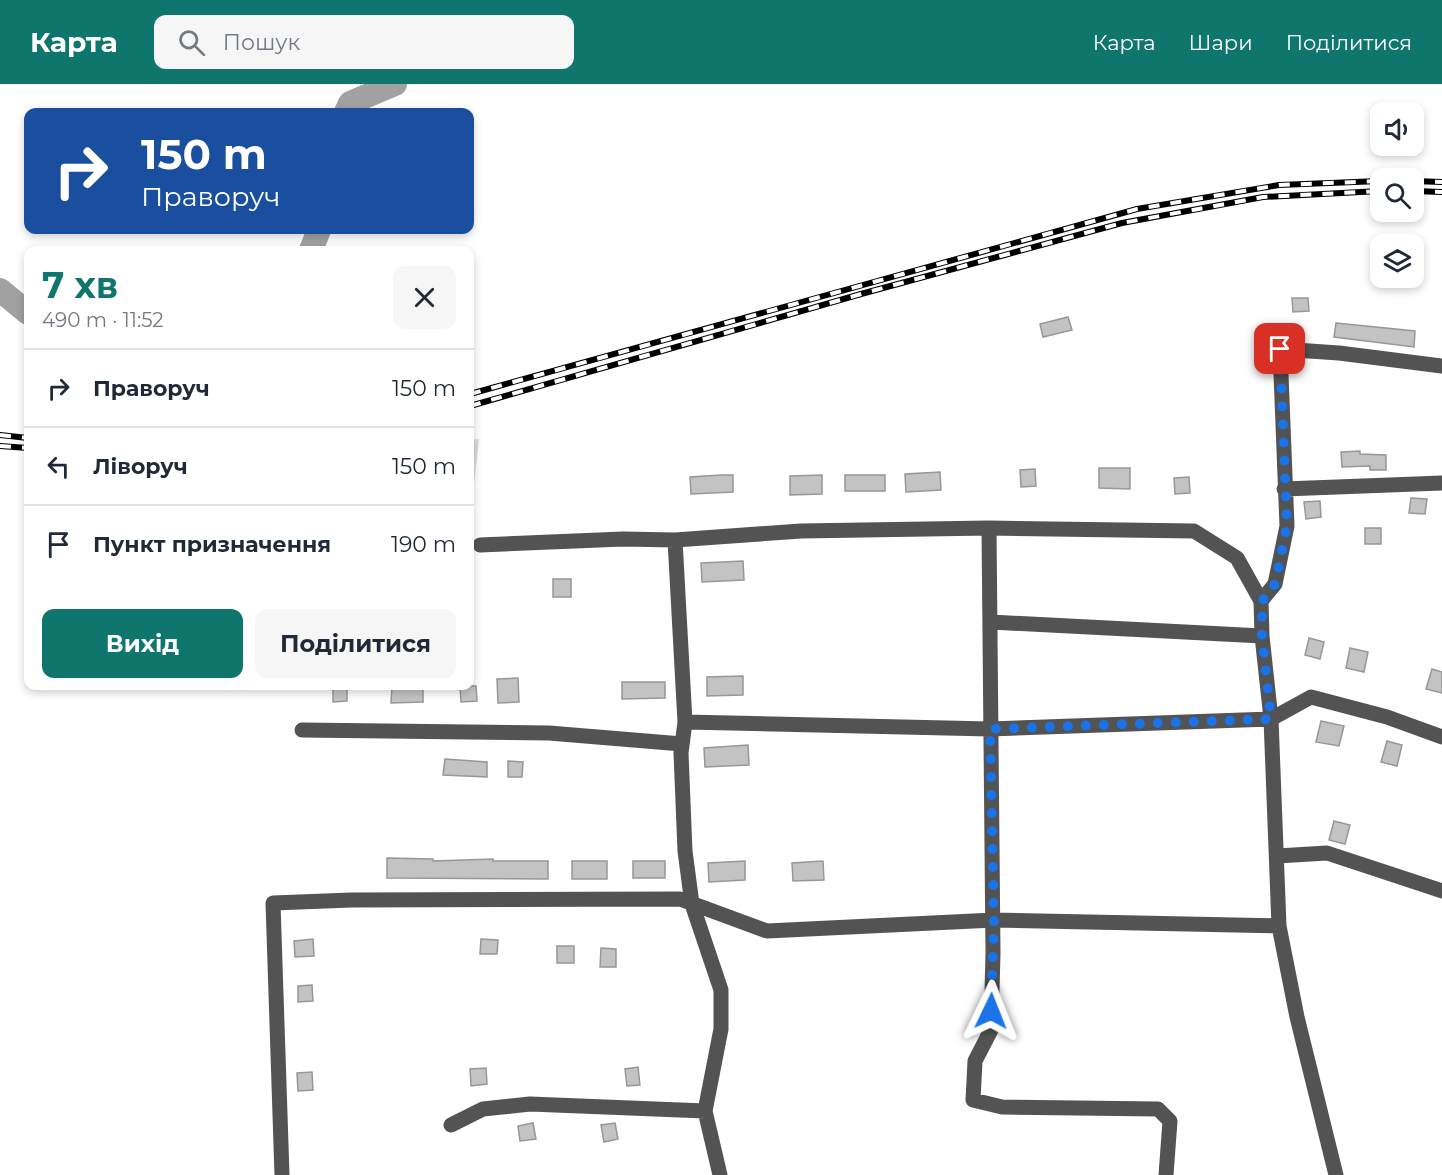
<!DOCTYPE html>
<html lang="uk">
<meta charset="utf-8">
<style>
:root{--surface:#fff;--page:#f6f6f7;--text:#1f2937;--muted:#747a83;--line:#e0e1e3;--accent:#0f766e}
body{margin:0;font-family:Montserrat,sans-serif;background:var(--page);color:var(--text);height:100vh;display:flex;flex-direction:column;font-size:22px;white-space:nowrap}
*{box-sizing:border-box;margin:0}
p{font-size:20px;color:var(--muted)}
.icon{flex:none;width:33px;height:33px;fill:none;stroke:currentColor;stroke-width:2;stroke-linecap:round;stroke-linejoin:round}
.map{position:relative;flex:1;overflow:hidden}
.panel{position:absolute;left:24px;top:162px;width:450px;height:444px;display:flex;flex-direction:column;background:var(--surface);border-radius:12px;box-shadow:0 3px 9px #0003}
.panel>*{flex:none}
.top-card{position:absolute;left:24px;top:24px;width:450px;height:126px;border-radius:12px;box-shadow:0 3px 9px #0003;background:#1a4fa0;color:#fff;overflow:hidden}
.controls{position:absolute;left:1370px;top:18px;display:grid;gap:12px}
.controls a{display:grid;place-items:center;width:54px;height:54px;border-radius:12px;background:var(--surface);box-shadow:0 3px 9px #0003;font-size:30px}
.pin{position:absolute;display:grid;place-items:center;width:51px;height:51px;color:#fff;margin:-26px;border-radius:12px;box-shadow:0 3px 9px #0006}
.me{position:absolute;width:66px;margin:-33px;rotate:2deg;stroke-linejoin:round;filter:drop-shadow(0 0 4px #0008)}
.turn{display:flex;align-items:center;gap:21px;height:126px;padding:0 18px;font-size:27px}
.turn .icon{width:78px;height:78px;stroke-width:2.5}
.turn b{display:block;font-size:42px;line-height:51px}
.round{display:grid;place-items:center;flex:none;width:63px;height:63px;border-radius:12px;background:var(--page)}
.summary{display:flex;align-items:center;justify-content:space-between;height:102px;padding:0 18px}
h1{font-size:36px;font-weight:700;line-height:45px;color:var(--accent)}
.primary-button{display:flex;gap:12px;margin-top:auto;padding:12px 18px}
.primary-button a{flex:1;height:69px;border-radius:12px;background:var(--accent);color:#fff;font-size:24px;font-weight:700;line-height:69px;text-align:center}
.primary-button a+a{background:var(--page);color:var(--text)}
ul{padding:0;list-style:none}
li{display:flex;align-items:center;gap:18px;height:78px;padding:0 18px;border-top:2px solid var(--line)}
li div{flex:1}
li b{display:block;font-size:22px}
li em{font-style:normal}
header{display:flex;align-items:center;gap:36px;box-sizing:border-box;height:84px;padding:0 30px;background:var(--accent);color:#fff}
header strong{font-size:28px}
nav{display:flex;gap:33px;margin-inline-start:auto;font-size:21px}
.search{width:420px;height:54px;background:var(--page);display:flex;align-items:center;gap:15px;box-sizing:border-box;padding:0 21px;border-radius:12px;color:var(--muted);font-size:22px}
.map>svg:first-child{display:block}
.green{fill:#dadada}
.lines{fill:none;stroke-linecap:round;stroke-linejoin:round}
.river{stroke:#a1a1a1;stroke-width:24}
.building{fill:#c3c3c3;stroke:#979797;stroke-width:1.5}
.minor{stroke:#535353;stroke-width:15}
.rail-casing{stroke:#000;stroke-width:6}
.rail{stroke:#fff;stroke-width:4;stroke-dasharray:11;stroke-linecap:butt}
.route{stroke:#1a73e8;stroke-width:10;stroke-dasharray:0 18}
</style>
<header>
<strong>Карта</strong>
<div class="search"><svg class="icon" aria-label="search" viewBox="0 0 24 24"><circle cx="10" cy="10" r="6"/><path d="M15 15l6 6"/></svg>Пошук</div>
<nav><a>Карта</a><a>Шари</a><a>Поділитися</a></nav>
</header>
<div class="map">
<svg width="1442" height="1091" viewBox="0 0 1442 1091">
<rect width="100%" height="100%" fill="#fff"/>
<path class="green" d="M479,355L470,436V356Z"/>
<g class="lines">
<path class="river" d="M346,28L350,19L395,0
M311,166L319,146
M0,206L28,229"/>
</g>
<path class="building" d="M1292,214H1308L1309,227L1293,228Z
M1068,233L1072,246L1043,253L1040,240Z
M1336,239L1415,247L1414,263L1334,253Z
M1360,367V370L1386,371V386H1370V382L1342,383L1341,368Z
M1099,384H1130V405L1099,404Z
M1035,385L1036,402L1021,403L1020,386Z
M940,388L941,406L906,408L905,390Z
M721,391H733V408L691,410L690,393Z
M822,391V410L790,411V392Z
M845,391H885V407H845Z
M1189,393L1190,409L1175,410L1174,394Z
M1411,414L1427,415L1425,430L1409,429Z
M1320,417L1321,433L1306,435L1304,418Z
M1365,444H1381V460H1365Z
M743,477L744,496L702,498L701,479Z
M553,495H571V513H553Z
M1309,554L1324,558L1320,575L1305,571Z
M1350,564L1368,568L1364,588L1346,584Z
M1432,585L1442,588V609L1426,605Z
M743,592V611L707,612V593Z
M518,594L519,618L498,619L497,595Z
M622,598H665V614L622,615Z
M333,602H347V617L333,618Z
M392,602H423V618L391,619Z
M460,602H476L477,617L461,618Z
M1321,637L1344,642L1339,662L1316,658Z
M1387,657L1402,661L1397,682L1381,678Z
M748,661L749,681L705,683L704,664Z
M445,675L487,678V693L443,691Z
M508,677L523,678L522,693H508Z
M1334,737L1350,741L1345,760L1329,756Z
M387,774L433,775V777L493,775V777H548V795L387,794Z
M572,777H607V795H572Z
M633,777H665V794H633Z
M745,777V796L709,798L708,779Z
M823,777L824,796L793,797L792,779Z
M313,855L314,872L295,873L294,857Z
M481,855L498,856L497,870H480Z
M557,862H574V879H557Z
M601,864L616,865V883H600Z
M312,901L313,917L298,918V902Z
M638,983L640,1001L627,1002L625,985Z
M486,984L487,1000L471,1002L470,985Z
M312,988L313,1006L298,1007L297,989Z
M533,1039L536,1055L520,1057L518,1042Z
M615,1039L618,1055L604,1058L601,1041Z"/>
<g class="lines">
<path class="minor" d="M1284,405L1442,399
M989,444L993,869L991,946L975,977L973,1016L1002,1023L1158,1025L1170,1037L1166,1091
M675,456L685,638L681,669L685,767L692,820L721,906V945L705,1027L720,1091
M480,461L623,455L675,456L801,447L989,444L1194,447L1237,474L1261,517L1262,552L1271,635L1279,842L1297,933L1336,1091
M1261,517L1275,500L1287,442L1280,265L1339,269L1442,282
M991,538L1262,552
M685,638L990,645L1271,635L1311,613L1387,633L1442,653
M302,646L549,649L682,660
M1277,772L1327,769L1442,807
M451,1041L483,1025L530,1020L705,1027
M282,1091L273,819L351,816L680,815L767,847L994,836L1279,842"/>
<g class="rail-casing">
<path id="rail" d="M1413,97L1442,98
M1413,107L1442,108
M470,310L1137,125L1279,101L1380,97
M470,322L861,210L1122,139L1263,113L1380,107
M0,351L28,354
M0,362L28,364"/>
</g>
<use href="#rail" class="rail"/>
</g>
<g class="lines">
<path class="route" d="M991,927L994,836L990,645L1271,635L1262,552V517L1275,500L1287,442L1280,265"/>
</g>
</svg>
<div class="controls">
<a><svg class="icon" aria-label="sound" viewBox="0 0 24 24"><path d="M4 9h4l5-4v14l-5-4H4zM17 9q2 3 0 6"/></svg></a>
<a><svg class="icon" aria-label="search" viewBox="0 0 24 24"><circle cx="10" cy="10" r="6"/><path d="M15 15l6 6"/></svg></a>
<a><svg class="icon" aria-label="layers" viewBox="0 0 24 24"><path d="M12 4l9 5-9 5-9-5zM3 14l9 5 9-5"/></svg></a>
</div>
<div class="pin" style="left:1280px;top:265px;background:#d93025"><svg class="icon" aria-label="arrive" viewBox="0 0 24 24"><path d="M6 21V4h12l-3 4 3 4H6"/></svg></div>
<svg class="me" style="left:991px;top:927px" viewBox="-20 -20 40 40"><path d="M0-17L14 15 0 8-14 15z" fill="#1a73e8" stroke="#fff" stroke-width="4"/></svg>
<div class="top-card">
<div class="turn"><svg class="icon" aria-label="right" viewBox="0 0 24 24"><path d="M7 20v-9h11M14 6l5 5-5 5"/></svg><div><b>150 m</b>Праворуч</div></div>
</div>
<section class="panel">
<div class="summary"><div><h1>7 хв</h1><p>490 m · 11:52</p></div><a class="round"><svg class="icon" aria-label="close" viewBox="0 0 24 24"><path d="M6 6l12 12M18 6L6 18"/></svg></a></div>
<ul>
<li><svg class="icon" aria-label="right" viewBox="0 0 24 24"><path d="M7 20v-9h11M14 6l5 5-5 5"/></svg><div><b>Праворуч</b></div><em>150 m</em></li>
<li><svg class="icon" aria-label="left" viewBox="0 0 24 24"><path d="M17 20v-9H6M10 6l-5 5 5 5"/></svg><div><b>Ліворуч</b></div><em>150 m</em></li>
<li><svg class="icon" aria-label="arrive" viewBox="0 0 24 24"><path d="M6 21V4h12l-3 4 3 4H6"/></svg><div><b>Пункт призначення</b></div><em>190 m</em></li>
</ul>
<div class="primary-button"><a>Вихід</a><a>Поділитися</a></div>
</section>
</div>
